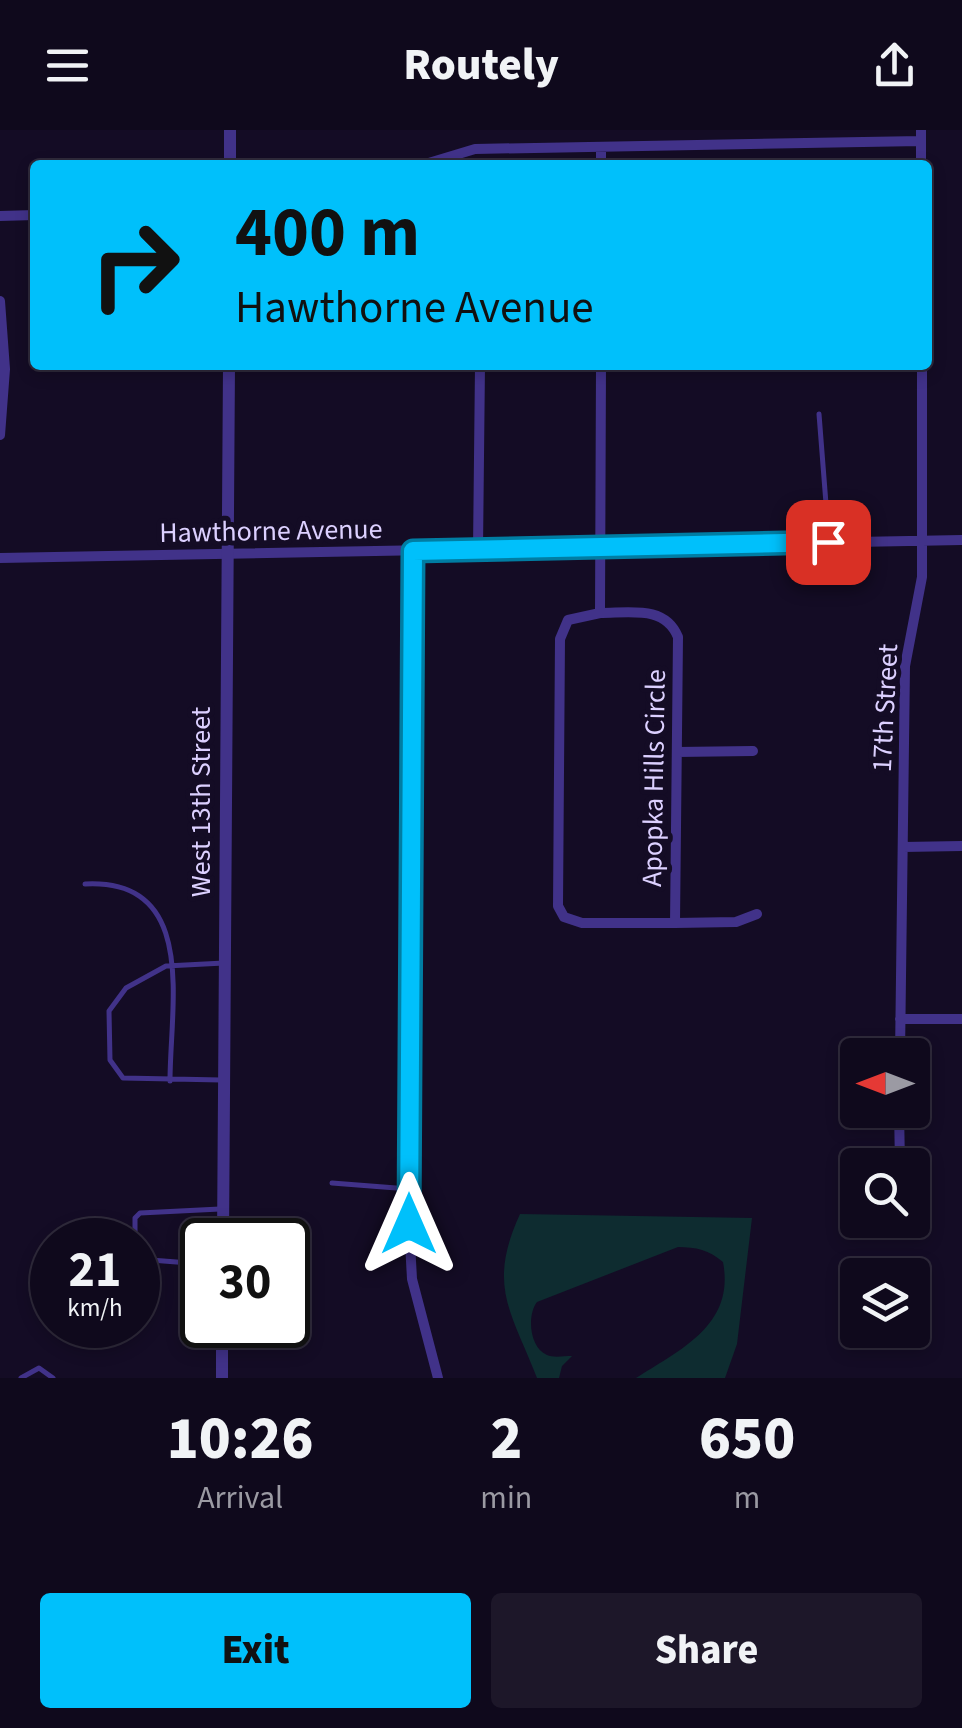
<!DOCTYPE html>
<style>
:root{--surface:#0f091c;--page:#1d1729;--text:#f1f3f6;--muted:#9b9aa3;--line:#2f2a3b;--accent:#00c0fb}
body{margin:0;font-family:"Source Sans 3",sans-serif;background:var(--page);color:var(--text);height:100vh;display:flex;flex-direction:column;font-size:38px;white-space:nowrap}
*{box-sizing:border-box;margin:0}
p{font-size:32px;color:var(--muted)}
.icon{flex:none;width:55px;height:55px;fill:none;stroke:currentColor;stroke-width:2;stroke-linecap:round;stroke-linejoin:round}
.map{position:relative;height:1248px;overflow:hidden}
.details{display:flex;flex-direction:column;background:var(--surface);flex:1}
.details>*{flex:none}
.top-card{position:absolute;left:30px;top:30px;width:902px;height:210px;border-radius:10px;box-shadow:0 5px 15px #0003,0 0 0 2px var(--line);background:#00c0fb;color:#111;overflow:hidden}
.needle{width:65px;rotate:270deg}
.buttons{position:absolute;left:840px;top:908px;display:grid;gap:20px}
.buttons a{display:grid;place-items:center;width:90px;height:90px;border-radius:10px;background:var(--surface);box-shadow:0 5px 15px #0003,0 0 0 2px var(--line);font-size:50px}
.speed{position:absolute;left:30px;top:1088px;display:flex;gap:20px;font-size:50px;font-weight:700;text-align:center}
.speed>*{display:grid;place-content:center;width:130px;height:130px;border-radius:50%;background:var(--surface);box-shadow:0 5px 15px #0003,0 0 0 2px var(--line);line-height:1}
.speed small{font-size:25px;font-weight:400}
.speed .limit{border:5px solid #111;border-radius:15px;background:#fff;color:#111}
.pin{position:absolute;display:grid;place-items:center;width:85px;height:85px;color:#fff;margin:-42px;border-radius:20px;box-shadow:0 5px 15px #0006}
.me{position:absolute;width:110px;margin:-55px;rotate:0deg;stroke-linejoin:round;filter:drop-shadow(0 0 8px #0008)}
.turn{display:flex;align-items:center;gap:35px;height:210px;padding:0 40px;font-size:45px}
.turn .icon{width:130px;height:130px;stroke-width:2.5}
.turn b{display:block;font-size:70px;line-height:85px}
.eta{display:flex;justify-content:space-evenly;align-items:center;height:170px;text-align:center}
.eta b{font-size:60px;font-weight:800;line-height:70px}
.action{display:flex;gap:20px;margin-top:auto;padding:20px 40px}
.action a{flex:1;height:115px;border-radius:10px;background:var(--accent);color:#111;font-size:40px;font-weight:800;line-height:115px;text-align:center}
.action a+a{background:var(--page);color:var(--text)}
header{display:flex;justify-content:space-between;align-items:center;height:130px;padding:0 40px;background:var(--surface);font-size:45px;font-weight:800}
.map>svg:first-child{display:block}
.green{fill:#0e2c30}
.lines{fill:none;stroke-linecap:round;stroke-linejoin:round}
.service{stroke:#413289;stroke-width:5}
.minor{stroke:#413289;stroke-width:10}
.tertiary{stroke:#413289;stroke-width:12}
.route-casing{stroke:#007da3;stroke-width:25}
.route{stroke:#00c0fb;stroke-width:18}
.labels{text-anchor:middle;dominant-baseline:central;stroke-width:10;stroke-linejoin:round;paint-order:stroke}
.street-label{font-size:28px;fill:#dcd0ff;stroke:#140c25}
</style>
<header><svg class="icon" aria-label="menu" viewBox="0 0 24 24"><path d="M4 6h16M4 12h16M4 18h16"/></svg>Routely<svg class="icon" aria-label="share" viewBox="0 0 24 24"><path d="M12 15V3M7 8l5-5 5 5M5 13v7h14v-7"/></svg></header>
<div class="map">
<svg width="962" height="1248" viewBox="0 0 962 1248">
<rect width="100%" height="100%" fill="#140c25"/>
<path class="green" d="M520,1084L752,1088L737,1214L725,1248H636C681,1219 735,1195 723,1132C709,1120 696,1117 678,1117L537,1172C527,1185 529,1217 547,1225C553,1228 564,1226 572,1226L562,1236L559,1248H537C511,1181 487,1156 520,1084Z"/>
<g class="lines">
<path class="service" d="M819,284L829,412
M85,754C199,748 170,875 170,951
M221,950L123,948L110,930L109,881L126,858L166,836L224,833
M332,1053L409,1059
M135,1110V1088L140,1083L220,1079
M138,1129L202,1134
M21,1248L39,1238L53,1248"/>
<path class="minor" d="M921,0V35
M601,18V35
M422,35L475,19L921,11
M0,86L35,85
M0,171L5,239L0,305
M478,419L480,235
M413,421L409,1094L412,1149L438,1248
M0,428L962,410
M600,483C630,483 665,475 678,507L675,793H582L564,787L558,776L560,509L568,490Z
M600,483L601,235
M677,622L753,621
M903,717L962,716
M675,793L736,792L757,784
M900,889H962
M900,925L905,536L922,447V235
M899,980L900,1035"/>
<path class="tertiary" d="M230,35V0
M223,1110L229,235
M222,1248V1195"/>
</g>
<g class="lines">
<g class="route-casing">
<path id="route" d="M409,1094L413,421L828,412"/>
</g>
<use href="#route" class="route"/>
</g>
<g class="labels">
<g class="street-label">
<text transform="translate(271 401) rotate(-1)">Hawthorne Avenue</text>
<text transform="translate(885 578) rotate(-87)">17th Street</text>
<text transform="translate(654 648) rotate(-89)">Apopka Hills Circle</text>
<text transform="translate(201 672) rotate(-90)">West 13th Street</text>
</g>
</g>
</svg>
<div class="buttons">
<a><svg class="needle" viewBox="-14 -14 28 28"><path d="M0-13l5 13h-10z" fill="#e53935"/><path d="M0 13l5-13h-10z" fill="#9b9aa3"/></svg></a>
<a><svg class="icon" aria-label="search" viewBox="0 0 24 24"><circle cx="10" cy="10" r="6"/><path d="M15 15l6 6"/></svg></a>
<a><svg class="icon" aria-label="layers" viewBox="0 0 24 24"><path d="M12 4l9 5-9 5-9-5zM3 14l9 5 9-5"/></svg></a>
</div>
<div class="speed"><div>21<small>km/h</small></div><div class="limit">30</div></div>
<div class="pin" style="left:828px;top:412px;background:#d93025"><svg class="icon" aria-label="arrive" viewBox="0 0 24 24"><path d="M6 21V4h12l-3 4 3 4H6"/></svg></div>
<svg class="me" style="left:409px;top:1094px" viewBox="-20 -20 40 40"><path d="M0-17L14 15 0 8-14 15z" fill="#00c0fb" stroke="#fff" stroke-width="4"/></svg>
<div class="top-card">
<div class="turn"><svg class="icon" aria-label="right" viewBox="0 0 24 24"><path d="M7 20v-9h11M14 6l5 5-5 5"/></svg><div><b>400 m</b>Hawthorne Avenue</div></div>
</div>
</div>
<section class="details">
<div class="eta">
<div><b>10:26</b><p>Arrival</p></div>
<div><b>2</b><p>min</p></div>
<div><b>650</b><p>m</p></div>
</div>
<div class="action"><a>Exit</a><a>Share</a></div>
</section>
